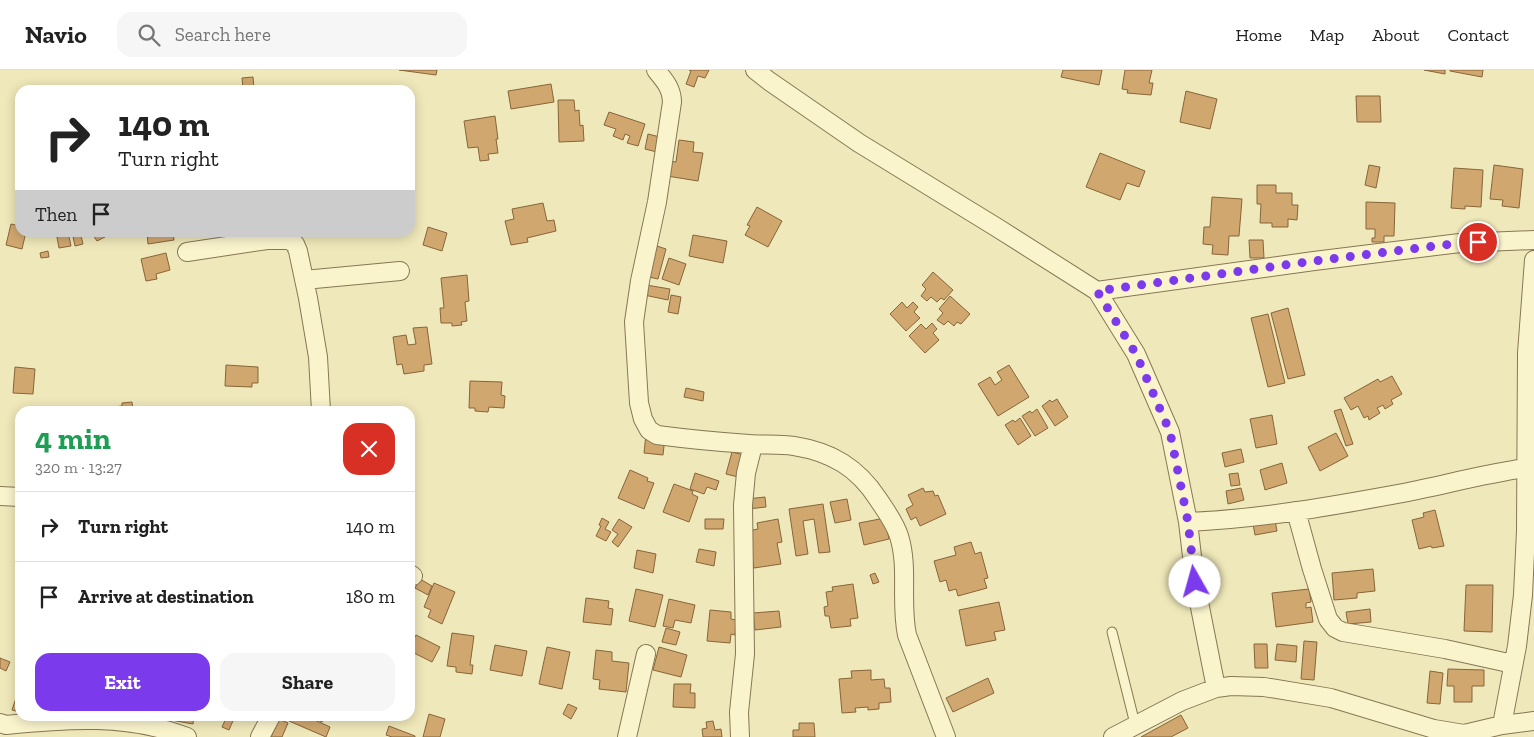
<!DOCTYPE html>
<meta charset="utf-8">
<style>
:root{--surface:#fff;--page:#f6f6f6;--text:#222;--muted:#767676;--line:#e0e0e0;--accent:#7c3aed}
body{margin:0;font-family:"Zilla Slab",serif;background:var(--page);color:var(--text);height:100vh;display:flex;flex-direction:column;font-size:19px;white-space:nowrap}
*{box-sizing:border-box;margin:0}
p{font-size:16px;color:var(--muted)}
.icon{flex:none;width:28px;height:28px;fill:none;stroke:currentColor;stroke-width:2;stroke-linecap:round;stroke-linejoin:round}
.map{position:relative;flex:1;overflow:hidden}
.panel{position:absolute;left:15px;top:336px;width:400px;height:315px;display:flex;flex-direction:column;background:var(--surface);border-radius:15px;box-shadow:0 2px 12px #0003}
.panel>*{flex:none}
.top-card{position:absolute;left:15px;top:15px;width:400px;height:152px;border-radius:15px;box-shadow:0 2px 12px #0003;background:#fff;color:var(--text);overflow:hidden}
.pin{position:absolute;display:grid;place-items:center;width:42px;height:42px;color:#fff;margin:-21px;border:2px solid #fff;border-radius:50%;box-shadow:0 1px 5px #0007}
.me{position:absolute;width:55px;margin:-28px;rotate:353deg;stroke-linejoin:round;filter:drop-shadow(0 0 4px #0008)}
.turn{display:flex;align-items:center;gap:18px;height:105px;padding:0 20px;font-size:22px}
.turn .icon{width:65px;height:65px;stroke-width:2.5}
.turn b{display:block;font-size:35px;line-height:42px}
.then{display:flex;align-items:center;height:48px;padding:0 20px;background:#0003;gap:10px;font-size:19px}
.round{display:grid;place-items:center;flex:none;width:52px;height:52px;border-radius:15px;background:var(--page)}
.head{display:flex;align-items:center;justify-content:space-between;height:85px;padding:0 20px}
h1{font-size:30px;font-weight:800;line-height:38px;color:#1e9e55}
.button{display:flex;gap:10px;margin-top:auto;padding:10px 20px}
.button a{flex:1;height:58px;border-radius:15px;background:var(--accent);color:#fff;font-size:20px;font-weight:800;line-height:58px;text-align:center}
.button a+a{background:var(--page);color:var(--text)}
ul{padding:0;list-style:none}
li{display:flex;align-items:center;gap:15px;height:70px;padding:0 20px;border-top:1px solid var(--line)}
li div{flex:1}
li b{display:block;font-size:19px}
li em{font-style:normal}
header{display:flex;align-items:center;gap:30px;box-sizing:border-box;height:70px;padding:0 25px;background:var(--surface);border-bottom:1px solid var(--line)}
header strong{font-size:24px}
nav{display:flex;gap:28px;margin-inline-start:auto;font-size:18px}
.search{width:350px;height:45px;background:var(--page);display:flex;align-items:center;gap:12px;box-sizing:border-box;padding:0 18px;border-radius:15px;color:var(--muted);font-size:19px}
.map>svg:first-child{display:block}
.building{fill:#d0a76e;stroke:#876539}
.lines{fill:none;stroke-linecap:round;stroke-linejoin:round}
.lane-casing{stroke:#877754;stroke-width:11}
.street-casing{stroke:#877754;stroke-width:20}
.lane{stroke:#faf4cd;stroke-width:9}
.street{stroke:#faf4cd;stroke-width:18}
.route{stroke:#7c3aed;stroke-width:9;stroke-dasharray:0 16.2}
</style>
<header>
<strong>Navio</strong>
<div class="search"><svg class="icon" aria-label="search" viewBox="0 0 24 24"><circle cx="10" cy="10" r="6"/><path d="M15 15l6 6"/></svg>Search here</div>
<nav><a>Home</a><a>Map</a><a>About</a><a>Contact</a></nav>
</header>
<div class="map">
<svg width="1534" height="667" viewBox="0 0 1534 667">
<rect width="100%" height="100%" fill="#efe8ba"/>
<path class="building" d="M399,0H437L436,5Z
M689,0H709L705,8L698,6L694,17L686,14L691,1Z
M1063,0H1102L1099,15L1061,7Z
M1125,0H1152L1149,13H1153L1151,25L1127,23L1128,20L1122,19Z
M1424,0H1445V4Z
M1450,0H1483L1482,7L1450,1Z
M253,7L254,18L243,19L242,8Z
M551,14L554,32L511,39L508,21Z
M1186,21L1217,29L1210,59L1180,52Z
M1356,26H1380L1381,52H1357Z
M558,30H574L575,41L579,40L580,56L583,55L584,71L559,72Z
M609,42L645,54L638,76L627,73L630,66L625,64L623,70L613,66L616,59L604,55Z
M495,46L498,69H496L498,83L488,84L489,90L480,91L478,77L468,78L464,51Z
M648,64L660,67L657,82L645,79Z
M679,70L694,72L693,82L703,83L698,111L667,106L670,91L676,92Z
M1100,83L1145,101L1139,117L1127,113L1120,130L1086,117Z
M1369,95L1380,97L1376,118L1365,115Z
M1494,95L1523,99L1519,138L1502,136L1503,130L1490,129Z
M410,97H412L414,118H410Z
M1454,98L1483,100L1481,137L1465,136V139L1451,138Z
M1257,115H1276V123H1292V135H1298L1297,150L1288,149V157H1272V153H1260L1261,134H1257Z
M1212,127L1242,129L1239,166H1229L1228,185L1212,184L1213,175L1203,174L1204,157H1210Z
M1366,132L1395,133L1394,166H1384V172H1372V168H1375V159H1366Z
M543,133L547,151L554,150L556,161L527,168L528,172L511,175L505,151L514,149L512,139Z
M757,137L782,151L768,177L745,165L750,156L747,155Z
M11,154L20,156V162H26L22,179L6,175Z
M428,157L447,163L442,181L423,175Z
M56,162H68L71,176L59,178Z
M72,162H80L83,174L75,176Z
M91,162H102L105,167L97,171Z
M147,162H173L174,170L148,174Z
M693,165L727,171L723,193L689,186Z
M1249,170H1263L1264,188H1250Z
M657,176L666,179L658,209L649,207Z
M48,181L49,187L41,188L40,183Z
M166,183L170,200L156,204L157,209L146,211L141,189Z
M669,188L686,194L679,215L662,209Z
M933,202L953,220L944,230L941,228L937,232L931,227L927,231L921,226L926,219L922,215Z
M467,205L469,231L465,232L467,251L461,252L462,255L452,256V253H441L440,238H444L441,208Z
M646,215L670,219L668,230L644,225Z
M671,225L681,227L678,244L668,242Z
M950,226L970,244L961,254L957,252L954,256L948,251L944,255L937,250L943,243L939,239Z
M902,232L907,238L913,232L918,237L914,242L920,248L906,261L890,244Z
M1288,238L1305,305L1288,309L1271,243Z
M1268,244L1285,313L1268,317L1251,248Z
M932,253L937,259L933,263L939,270L925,283L909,266L921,254L926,259Z
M427,257L432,294L424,295V301L404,304L402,294L397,295L393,267L406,265L408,275L416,274L413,258Z
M226,295L258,297V313H252V317L225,316Z
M1009,295L1029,327L998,346L978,314L990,307L995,315L1002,310L997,302Z
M15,297L35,299L33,324L13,323Z
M1392,306L1402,324L1391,330L1393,334L1385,339L1383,335L1377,338L1380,343L1369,350L1368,346L1364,348L1358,336L1351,340L1344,328L1378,309L1380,312Z
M470,311L502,312L501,325L505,326L504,338L489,337L488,342L475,341V338H469Z
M686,318L704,322L703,331L684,327Z
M1057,329L1068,347L1055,356L1042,336L1050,330L1052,332Z
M132,332L133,341H113V337L122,336V333Z
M1037,339L1048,358L1035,366L1022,346L1030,341L1032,343Z
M1341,339L1353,374L1346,376L1334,341Z
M1272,345L1277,374L1256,378L1250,349Z
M1020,348L1031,366L1018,375L1005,355L1013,350L1015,352Z
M1336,363L1348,386L1320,401L1308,377Z
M646,364L665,367L663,385L644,383Z
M1241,379L1244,392L1225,397L1222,383Z
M732,382L744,385L738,407L726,404Z
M1282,393L1287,413L1265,420L1260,400Z
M630,400L648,408L647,411L654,413L644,439L618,428Z
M695,403L719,411L716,420L707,417L704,424L690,419Z
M1238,403L1240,415L1231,416L1229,404Z
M674,414L693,421L692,424L698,427L689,452L663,442Z
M923,418L925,422L933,421L935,426L938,425L946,444L920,456L916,447L911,450L906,439L913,435L908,425Z
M1241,418L1244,430L1228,434L1226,421Z
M765,427L766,437L748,439L747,429Z
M847,429L851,450L835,453L830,432Z
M823,434L830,482L819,483L814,449L803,451L808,484L796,486L789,439Z
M1435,440L1444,476L1432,478L1431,476L1419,479L1412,450L1424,447L1423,443Z
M602,448L609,452L605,459L611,462L606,471L596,466L601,456L599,455Z
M885,448L889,469L864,475L859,453Z
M619,449L632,457L618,477L612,472L618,464L612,460Z
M705,449H724L723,459H705Z
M778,449L782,472L777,473L781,494L754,498L748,461L758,459L757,453Z
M1275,450L1277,461L1255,465L1253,454Z
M971,472L975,484L981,482L988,508L984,509L987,518L958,526L956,519L949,521L946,510L940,512L934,491L956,485L954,477Z
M699,479L716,482L714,496L696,492Z
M637,480L656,484L653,503L634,498Z
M1373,499L1375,521L1357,523V528L1334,530L1332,503Z
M875,503L879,512L873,514L870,505Z
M420,509L432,516L428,525L415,518Z
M434,513L455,522L442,554L428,547L431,540L424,537Z
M853,514L858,548L850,549L851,556L831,558L829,546H825L824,537L828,536L826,522L833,521L832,517Z
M1466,515H1493L1492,562L1464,561Z
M636,519L663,525L655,557L629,551Z
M1309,519L1311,532L1306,533V538L1311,537L1313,552L1276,557L1272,523Z
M586,528L609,531L608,538L613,539L611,555L583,552Z
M669,529L695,535L691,553L675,550L673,558L663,556Z
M999,532L1005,560L994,562L996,570L966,576L959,540Z
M1370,539L1371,552L1348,554L1346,542Z
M710,540L731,542V549L736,550L735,565L731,564L730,573L707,571Z
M779,541L781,557L755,560L753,543Z
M666,558L680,562L676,575L662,572Z
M452,563L474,566L470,595H473L472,604L456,602V597L447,596Z
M416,565L440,577L432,592L410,581V576Z
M1304,571L1317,572L1314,610L1301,609Z
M1254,574H1267L1268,598H1255Z
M1277,574L1297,576L1296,592L1275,590Z
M495,575L527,581L522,606L490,600Z
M547,577L570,582L562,619L539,614Z
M659,577L687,585L681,607L653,600Z
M596,580L612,582V591L629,593L626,622L599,619L600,610L593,609Z
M0,588L10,592L6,601L0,598Z
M1448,599L1484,600V616H1472V632H1454V616H1447Z
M871,600V610L884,609L885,618H890L891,632L879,633V639L868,640V637L855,638L856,642L842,643L839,609L852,608L851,601Z
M1430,601L1443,603L1440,634L1427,633Z
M988,608L994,623L953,642L946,628Z
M674,614H691L690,623H695V638L673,637Z
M16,628L20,629V642L12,640Z
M568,634L577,638L571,649L563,644Z
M429,644L445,649L440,667H423Z
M1181,645L1188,658L1171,667H1141Z
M166,646H194L193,654L165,649Z
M227,646H235L229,660L222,657Z
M291,646H306L330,657L326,667L289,651Z
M310,646H325L322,652Z
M279,649L288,653L282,667H271Z
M713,651L715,660L721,659L722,667H703L702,659L707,658L706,652Z
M799,653H814L815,667H793V660H799Z
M389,656L415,666V667H392L386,665Z"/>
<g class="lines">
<g class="lane-casing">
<path id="lane" d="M1112,562L1135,654"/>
</g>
<g class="street-casing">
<path id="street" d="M656,0C664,10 672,18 672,32L657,132L640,211L634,252L639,333L643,349L649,360L657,365C688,369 718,372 749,374C764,375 780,374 794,376C832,382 858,398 878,429C886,441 895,453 899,466C909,498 900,532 907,565L946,667
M755,0L769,11L859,73L996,157L1097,221L1136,284L1170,362L1188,452L1195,512L1216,618
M187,182L267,170H289L295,174L298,181L308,228L318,287L321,341
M304,210L400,201
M1097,221L1314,191L1460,173L1534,170
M0,426L20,427
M1296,441L1312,499L1328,549L1335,558L1343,562L1445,579L1513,594
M1188,452C1260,449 1332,436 1403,423C1444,415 1484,404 1526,398
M410,504L413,506
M0,653L6,655C67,649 128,644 187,667
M1502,655L1517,576L1523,525L1526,461L1527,283L1534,190
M260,667L271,646
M627,667L646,584
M740,667L739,642L745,584L743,435L746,403L753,375
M1113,667L1182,631L1216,618L1231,616L1264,617L1331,628L1434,659L1464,664L1502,655L1534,651"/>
</g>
<use href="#lane" class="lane"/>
<use href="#street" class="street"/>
</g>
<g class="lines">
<path class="route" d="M1195,512L1188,452L1170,362L1136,284L1097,221L1314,191L1460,173L1478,172"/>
</g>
</svg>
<div class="pin" style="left:1478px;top:172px;background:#d93025"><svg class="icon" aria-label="arrive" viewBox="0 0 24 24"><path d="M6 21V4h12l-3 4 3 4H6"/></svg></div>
<svg class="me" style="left:1195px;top:512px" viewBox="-20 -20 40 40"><circle r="19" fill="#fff"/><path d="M0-13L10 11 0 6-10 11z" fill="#7c3aed"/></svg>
<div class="top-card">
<div class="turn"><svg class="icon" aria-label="right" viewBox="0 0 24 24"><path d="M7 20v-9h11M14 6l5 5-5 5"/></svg><div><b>140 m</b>Turn right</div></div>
<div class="then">Then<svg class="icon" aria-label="arrive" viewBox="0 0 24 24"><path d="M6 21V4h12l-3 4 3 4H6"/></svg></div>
</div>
<section class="panel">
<div class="head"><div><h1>4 min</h1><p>320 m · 13:27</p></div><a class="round" style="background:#d93025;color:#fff"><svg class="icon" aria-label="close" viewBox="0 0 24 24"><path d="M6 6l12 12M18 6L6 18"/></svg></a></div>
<ul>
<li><svg class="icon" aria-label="right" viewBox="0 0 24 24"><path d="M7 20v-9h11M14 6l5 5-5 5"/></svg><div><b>Turn right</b></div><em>140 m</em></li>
<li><svg class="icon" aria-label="arrive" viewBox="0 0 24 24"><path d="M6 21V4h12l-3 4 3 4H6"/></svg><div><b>Arrive at destination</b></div><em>180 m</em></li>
</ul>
<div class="button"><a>Exit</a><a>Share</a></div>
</section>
</div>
